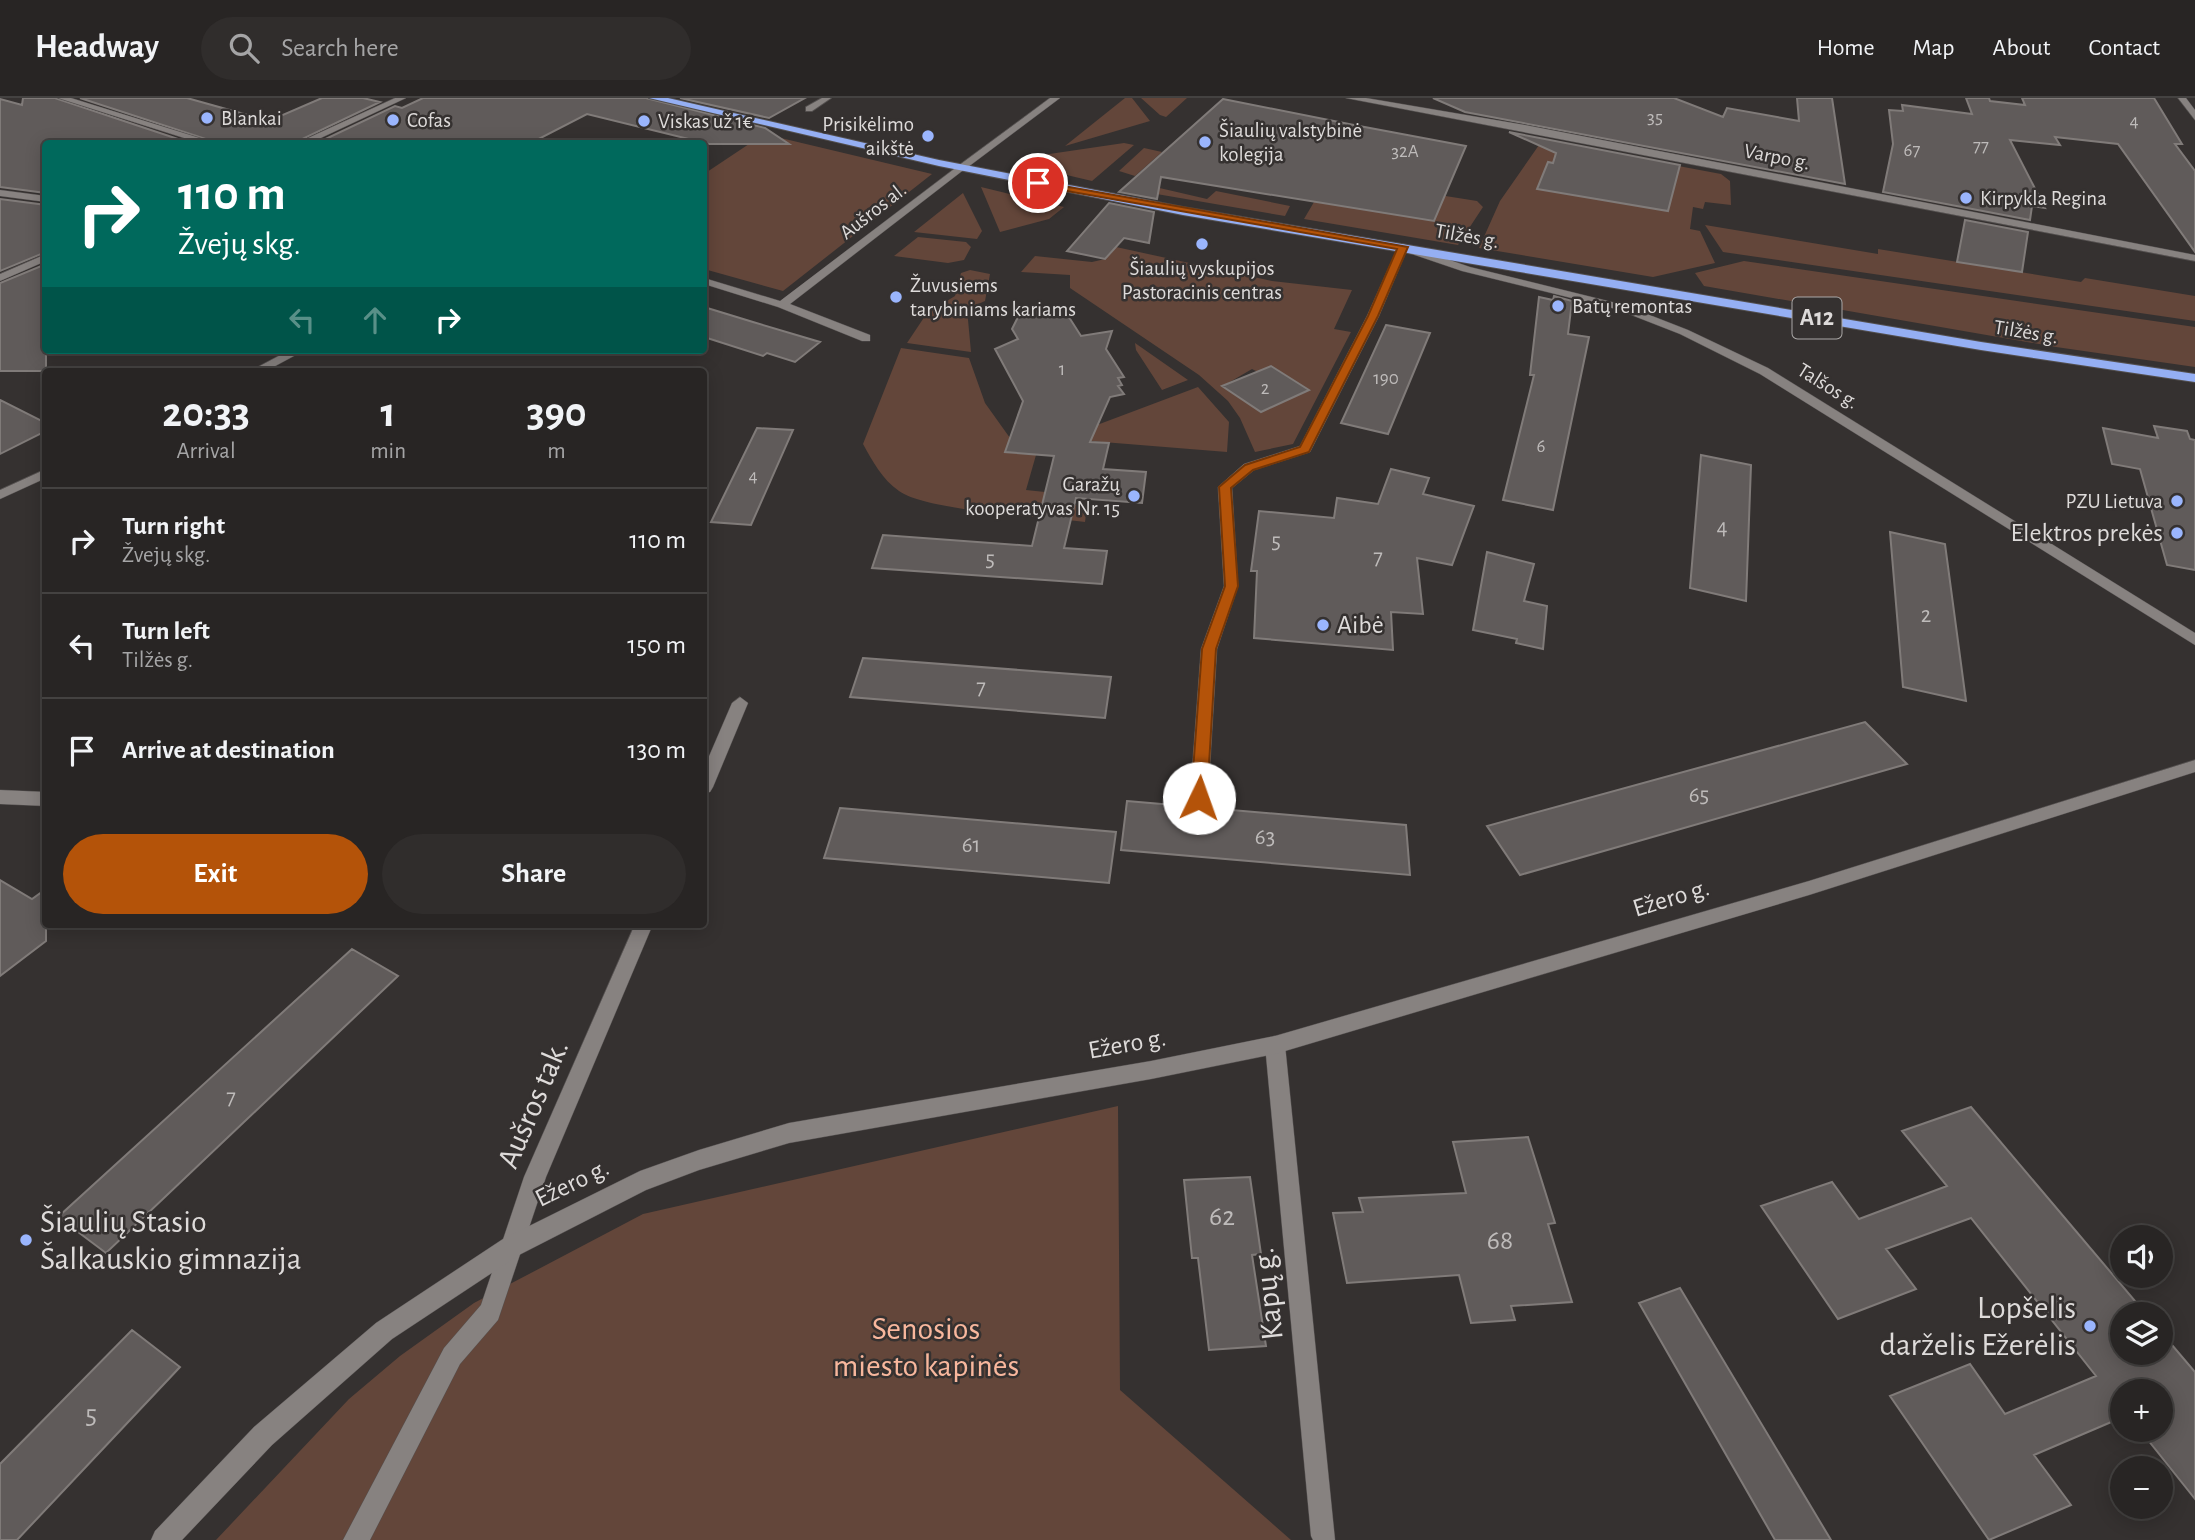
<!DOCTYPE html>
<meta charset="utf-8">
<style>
:root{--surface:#282524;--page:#302d2c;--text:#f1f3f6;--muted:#a5a5a6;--line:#444241;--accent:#b45309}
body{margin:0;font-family:"Alegreya Sans",sans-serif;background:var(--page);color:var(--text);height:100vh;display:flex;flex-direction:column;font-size:26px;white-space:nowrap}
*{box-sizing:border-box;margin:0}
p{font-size:23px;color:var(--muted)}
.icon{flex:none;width:38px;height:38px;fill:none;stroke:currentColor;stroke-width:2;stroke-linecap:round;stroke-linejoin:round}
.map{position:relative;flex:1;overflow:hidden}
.panel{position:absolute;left:42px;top:270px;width:665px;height:560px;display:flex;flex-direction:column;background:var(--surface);border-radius:7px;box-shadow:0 4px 18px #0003,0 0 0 2px var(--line)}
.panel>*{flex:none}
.guide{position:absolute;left:42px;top:42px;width:665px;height:214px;border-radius:7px;box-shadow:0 4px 18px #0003,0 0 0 2px var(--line);background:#00695c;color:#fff;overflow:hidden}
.fabs{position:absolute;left:2110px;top:1127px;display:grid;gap:14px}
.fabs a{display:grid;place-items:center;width:63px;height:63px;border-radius:50%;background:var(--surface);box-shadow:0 4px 18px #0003,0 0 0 2px var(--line);font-size:35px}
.pin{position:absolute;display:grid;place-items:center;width:60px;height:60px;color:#fff;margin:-30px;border:4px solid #fff;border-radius:50%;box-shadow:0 2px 7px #0007}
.me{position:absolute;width:77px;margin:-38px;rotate:3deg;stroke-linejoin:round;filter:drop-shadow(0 0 5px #0008)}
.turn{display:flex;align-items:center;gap:24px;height:147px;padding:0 21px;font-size:32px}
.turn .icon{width:91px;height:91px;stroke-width:2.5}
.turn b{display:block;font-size:49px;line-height:60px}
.lanes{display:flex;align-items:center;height:66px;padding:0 21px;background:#0003;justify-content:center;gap:35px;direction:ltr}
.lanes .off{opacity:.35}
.eta{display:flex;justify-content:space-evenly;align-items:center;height:119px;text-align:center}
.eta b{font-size:42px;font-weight:600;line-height:49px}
.primary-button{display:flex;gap:14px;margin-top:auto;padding:14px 21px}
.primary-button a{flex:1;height:80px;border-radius:42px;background:var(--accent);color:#fff;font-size:28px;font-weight:600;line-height:80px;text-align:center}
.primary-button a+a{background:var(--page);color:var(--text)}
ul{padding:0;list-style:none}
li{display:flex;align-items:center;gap:21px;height:105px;padding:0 21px;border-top:2px solid var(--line)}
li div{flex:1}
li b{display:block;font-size:26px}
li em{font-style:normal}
header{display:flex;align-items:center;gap:42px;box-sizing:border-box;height:98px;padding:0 35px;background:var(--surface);border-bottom:2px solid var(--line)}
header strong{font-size:33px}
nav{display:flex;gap:38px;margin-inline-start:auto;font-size:24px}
.search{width:490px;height:63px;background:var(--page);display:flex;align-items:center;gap:18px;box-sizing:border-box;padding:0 24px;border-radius:38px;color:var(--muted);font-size:26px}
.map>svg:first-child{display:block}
.green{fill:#63463a;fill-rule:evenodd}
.building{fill:#605b5a;stroke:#807b79;stroke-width:2}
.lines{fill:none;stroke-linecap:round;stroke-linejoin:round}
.lane-casing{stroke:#534f4e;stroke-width:2}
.street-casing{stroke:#534f4e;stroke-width:1}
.secondary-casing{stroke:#534f4e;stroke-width:1}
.highway-casing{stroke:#534f4e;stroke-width:2}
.lane{fill:#878280;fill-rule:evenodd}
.street{fill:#878280;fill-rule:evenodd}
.secondary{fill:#878280;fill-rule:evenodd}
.highway{fill:#95aff3;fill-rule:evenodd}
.route{fill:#b45309;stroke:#753606;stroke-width:2}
.poi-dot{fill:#9ab5fd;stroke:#353130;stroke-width:2.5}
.labels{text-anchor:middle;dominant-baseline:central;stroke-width:5;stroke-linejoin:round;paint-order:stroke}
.far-number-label{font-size:19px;fill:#bebbba}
.far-poi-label{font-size:21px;fill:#dedbda;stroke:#353130;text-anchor:start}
.far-street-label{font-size:21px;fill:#dedbda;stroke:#353130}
.number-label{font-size:23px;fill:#bebbba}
.shield{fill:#353130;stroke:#aba8a7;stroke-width:2}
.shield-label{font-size:24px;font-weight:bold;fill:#dedbda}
.poi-label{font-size:26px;fill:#dedbda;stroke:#353130;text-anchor:end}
.street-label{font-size:26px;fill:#dedbda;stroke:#353130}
.near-number-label{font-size:28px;fill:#bebbba}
.near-street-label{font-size:32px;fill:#dedbda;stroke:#353130}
.near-poi-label{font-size:32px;fill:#dedbda;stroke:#353130;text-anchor:start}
.near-park-label{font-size:32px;fill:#f8b79d;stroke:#353130}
</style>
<header>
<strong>Headway</strong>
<div class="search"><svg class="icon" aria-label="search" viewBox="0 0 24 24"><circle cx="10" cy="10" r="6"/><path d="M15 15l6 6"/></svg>Search here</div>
<nav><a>Home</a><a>Map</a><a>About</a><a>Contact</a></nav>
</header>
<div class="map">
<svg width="2195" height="1442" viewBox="0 0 2195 1442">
<rect width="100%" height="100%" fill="#353130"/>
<path class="green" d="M1125,0H1132L1150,23L1065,48Z
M1141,0H1187L1166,19L1160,17Z
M764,36L932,76L783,193L704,171V76Z
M1545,43L1721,76L1730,83L1731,107L1705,104L1703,111L1693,109L1690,131L1700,133L1715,165L1653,179L1479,150L1500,103L1539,47Z
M1124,45L1134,47L1092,83L1020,66L1029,59Z
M1144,50L1162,54L1135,78L1119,73Z
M1151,88L1207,101L1216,93L1290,108L1285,118L1139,93Z
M981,89L1064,109L1049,121L1000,134Z
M963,95L982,133L977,141L914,134Z
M1433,96L1477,103L1483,109L1458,147L1304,121L1314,104L1434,123L1443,102Z
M1705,127L1878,156V151L2081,184L2085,180L2195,198V223L1723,154Z
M918,139L966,144L971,149L964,162L948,165L894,158Z
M1116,149L1272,183L1352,192L1334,231L1351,234L1293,346L1255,354L1240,320L1228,303L1199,277L1070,190V177L1021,174L1035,158L1092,164L1105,161ZM1271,268L1308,292L1223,288L1252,271L1258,274Z
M1744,163L2195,229V269L2056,249L1704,188L1695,175Z
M970,172L990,176L985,203L967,211L971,254L907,245L927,215L955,198L961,175Z
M1135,245L1188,282L1162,292L1136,252Z
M901,250L969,260L985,305L1010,340L1006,354L1036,357L1026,392L1045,394L1043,402H1051V405L1087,408L1085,424C1046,419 926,413 899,393C882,381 873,364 863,346Z
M1198,289L1229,324L1227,354L1078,342L1081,333Z
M1118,1008L1120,1292L1291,1442H216L349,1301L400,1258L474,1205L643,1116Z"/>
<path class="building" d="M23,0H55L193,46H46V95L0,89V1L22,7Z
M80,0H187L269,23L322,0H363L380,4L292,46H221Z
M423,0H646L765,30L789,46H709L587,16L529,46H315L395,8L402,10Z
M680,0H805L769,20Z
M1433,0H1674L1723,19L1727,10L1799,23L1797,0H1832L1845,86L1465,14Z
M1966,0H1989L1990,3L2025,7L2022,0H2154L2182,46H2175L2195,73V154L2118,46L2055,39L2060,47L2010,42L2045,110L2032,108L2030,122L1883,94L1893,46L1889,12L1903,13L1902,7L1972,16Z
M1223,1L1354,27L1466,48L1434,123L1161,79L1157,101L1119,94Z
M1509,34L1680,67L1668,113L1537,91L1548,64L1553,65L1556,55Z
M0,101L46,107V154L0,173Z
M1109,105L1154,114L1149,145L1124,140L1105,161L1067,153Z
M1965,122L2028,134L2022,174L1957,164Z
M46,166V273H0V185Z
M1554,198L1572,203L1568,236L1589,239L1553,412L1503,402L1534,277H1530L1539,199L1553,202Z
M1038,208L1055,218L1067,216L1081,238L1112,233L1106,251L1124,279L1118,280L1122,287L1118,288L1124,296L1110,299L1090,344L1109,345L1103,371L1146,374L1142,405L1076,400L1064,450L1107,453L1102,486L872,470L883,437L1032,448L1054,358L1005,354L1023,303L995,251L1018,241L1012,231L1023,209Z
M704,209L753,224L820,244L795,264L767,255L763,258L704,239Z
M1386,227L1430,235L1388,336L1341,325Z
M1271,268L1309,292L1261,314L1222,288Z
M0,302L46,325V333L0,356Z
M2154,328L2187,333L2190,341L2195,342V472L2167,467L2140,371L2112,366L2103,330L2158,340Z
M757,330L793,332L751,427L711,424Z
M1701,357L1751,367L1746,503L1690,490Z
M1391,371L1429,380L1423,396L1474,408L1452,467L1417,460L1423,516L1391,514L1393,552L1254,540L1257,473H1251L1259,413L1334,420L1337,400L1378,406Z
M1890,434L1945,446L1966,603L1903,589Z
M1487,454L1534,466L1524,503L1547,508L1543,551L1516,545L1517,541L1473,532Z
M863,560L1111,579L1105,620L850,599Z
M1865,624L1907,666L1520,777L1487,728Z
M1127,703L1406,727L1410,777L1121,752Z
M840,710L1116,734L1109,785L824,760Z
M0,782L32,801L46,791V843L0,878Z
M352,851L398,878L106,1155L58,1119Z
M1971,1009L2146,1216H2123V1255H2161V1234L2195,1274V1401L2140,1332H2161V1293H2123V1319L2034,1357L2071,1407L1989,1442L1890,1298L1970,1266L2005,1316L2096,1278L1971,1120L1886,1151L1916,1191L1838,1221L1761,1108L1832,1084L1859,1121L1947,1088L1902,1033Z
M1528,1039L1555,1125L1548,1126L1572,1204L1511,1208L1515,1222L1471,1225L1459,1177L1347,1185L1333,1115L1363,1114L1359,1100L1466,1095L1453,1044Z
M1250,1079L1261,1156L1252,1157L1266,1248L1209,1252L1198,1160H1192L1184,1082Z
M1680,1190L1831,1442H1775L1639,1205Z
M132,1232L180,1269L17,1442H0V1366Z"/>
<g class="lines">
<g class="lane-casing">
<path id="lane" d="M822,0H831L812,13H806V9Z"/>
</g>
<g class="street-casing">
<path id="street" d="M58,0H71L219,46H203Z
M395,0H406L308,46H295Z
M1346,0H1366L1525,27L2195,157V163Z
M2178,0H2186L2195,12V22Z
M958,68L966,70L790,206L870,237V243H862L778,209L704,186V180L780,203Z
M0,92L46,98V104L0,98Z
M1403,146L1470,169L1624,207L1688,232L1768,270L2195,535V547L1760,276L1680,236L1616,211L1462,173L1406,154L1379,218L1310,354L1254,372L1232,390L1238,488L1217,551L1208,700L1205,705H1193L1190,700L1201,551L1224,488L1218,389L1244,366L1300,348L1367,218L1398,149Z
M46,156V163L0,183V176Z
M290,252H305L266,273H250Z
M46,371V380L0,401V392Z
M740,599L748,605L713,689L710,694L704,695V670L732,605Z
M0,692L46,694V708L0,706Z
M635,826H653L546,1079L498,1222L460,1266L370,1442H343L444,1250L481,1207L524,1079Z
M1275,938L1282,941L1285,947L1335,1442H1313L1311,1438L1265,947L1268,941Z"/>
</g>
<g class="secondary-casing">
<path id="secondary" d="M1050,0H1060L964,72H958V68Z
M2195,662V674L1809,797L1275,956L1151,981L789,1045L699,1072L646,1092L519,1157L392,1241L272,1347L182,1442H151L155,1433L254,1329L376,1225L503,1141L640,1073L699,1052L789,1025L1151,963L1275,938L1809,783Z"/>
</g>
<g class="highway-casing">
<path id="highway" d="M649,0H668L939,62L1183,109L1981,244L2195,276V284L1981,252L1183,117L939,68Z"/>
</g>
<use href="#lane" class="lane"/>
<use href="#street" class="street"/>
<use href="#secondary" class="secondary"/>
<use href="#highway" class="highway"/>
</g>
<path class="route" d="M1035,83L1408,149L1378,218L1309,354L1253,372L1231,390L1238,488L1216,551L1207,700L1199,706L1191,700L1202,551L1225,488L1219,389L1245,367L1300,349L1368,218L1397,151L1038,88L1035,87Z"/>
<g class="poi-dot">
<circle cx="207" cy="20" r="7"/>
<circle cx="393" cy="22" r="7"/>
<circle cx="644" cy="23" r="7"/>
<circle cx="928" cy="38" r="7"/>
<circle cx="1205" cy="44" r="7"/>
<circle cx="1966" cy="100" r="7"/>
<circle cx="1202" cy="146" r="7"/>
<circle cx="896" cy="199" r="7"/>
<circle cx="1558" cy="208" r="7"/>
<circle cx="1134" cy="398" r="7"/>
<circle cx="2177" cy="403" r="7"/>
<circle cx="2177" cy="435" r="7"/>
<circle cx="1323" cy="527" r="7"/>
<circle cx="26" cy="1142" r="7"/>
<circle cx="2090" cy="1228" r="7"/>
</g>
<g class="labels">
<g class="far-number-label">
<text x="1655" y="19">35</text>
<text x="2134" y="23">4</text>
<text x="1981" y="48">77</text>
<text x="1912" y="52">67</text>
<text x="1405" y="53">32A</text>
<text x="1062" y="271">1</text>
<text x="1386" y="280">190</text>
<text x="1265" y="290">2</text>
<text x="1541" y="348">6</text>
<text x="753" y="378">4</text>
</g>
<g class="far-poi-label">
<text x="221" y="20">Blankai</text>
<text x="407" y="22">Cofas</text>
<text x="658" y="23">Viskas už 1€</text>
<text x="914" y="26" text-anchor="end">Prisikėlimo<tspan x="914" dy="24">aikštė</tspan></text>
<text x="1219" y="32">Šiaulių valstybinė<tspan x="1219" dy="24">kolegija</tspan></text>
<text x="1980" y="100">Kirpykla Regina</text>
<text x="1202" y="170" text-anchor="middle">Šiaulių vyskupijos<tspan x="1202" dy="24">Pastoracinis centras</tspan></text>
<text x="910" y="187">Žuvusiems<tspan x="910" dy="24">tarybiniams kariams</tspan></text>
<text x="1572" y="208">Batų remontas</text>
<text x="1120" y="386" text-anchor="end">Garažų<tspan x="1120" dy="24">kooperatyvas Nr. 15</tspan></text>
<text x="2163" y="403" text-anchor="end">PZU Lietuva</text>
</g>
<g class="far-street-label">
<text transform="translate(1777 59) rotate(11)">Varpo g.</text>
<text transform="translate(873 113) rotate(-38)">Aušros al.</text>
<text transform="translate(1467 138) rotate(10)">Tilžės g.</text>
<text transform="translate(2026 234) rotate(9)">Tilžės g.</text>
<text transform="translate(1828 288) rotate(32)">Talšos g.</text>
</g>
<g class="number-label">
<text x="1722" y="429">4</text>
<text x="1276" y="443">5</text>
<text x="1378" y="459">7</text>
<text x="990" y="461">5</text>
<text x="1926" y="517">2</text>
<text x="981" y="589">7</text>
<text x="1699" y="697">65</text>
<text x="1265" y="739">63</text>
<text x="971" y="747">61</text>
<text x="231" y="999">7</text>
</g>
<rect class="shield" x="1792.5" y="199.5" width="49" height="41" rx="5"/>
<g class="shield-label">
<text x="1817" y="220">A12</text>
</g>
<g class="poi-label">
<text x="2163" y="435">Elektros prekės</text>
<text x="1337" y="527" text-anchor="start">Aibė</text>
</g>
<g class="street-label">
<text transform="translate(1671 800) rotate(-17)">Ežero g.</text>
<text transform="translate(1127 946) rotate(-10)">Ežero g.</text>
<text transform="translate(572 1085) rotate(-26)">Ežero g.</text>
</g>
<g class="near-number-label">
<text x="1222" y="1119">62</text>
<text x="1500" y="1143">68</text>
<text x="91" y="1317">5</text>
</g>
<g class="near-street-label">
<text transform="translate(533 1006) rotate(-67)">Aušros tak.</text>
<text transform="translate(1268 1196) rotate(-96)">Kapų g.</text>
</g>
<g class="near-poi-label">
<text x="40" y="1124">Šiaulių Stasio<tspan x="40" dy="37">Šalkauskio gimnazija</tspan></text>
<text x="2076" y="1210" text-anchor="end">Lopšelis<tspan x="2076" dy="37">darželis Ežerėlis</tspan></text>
</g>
<g class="near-park-label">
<text x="926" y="1231">Senosios<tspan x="926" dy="37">miesto kapinės</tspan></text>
</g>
</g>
</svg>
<div class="fabs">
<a><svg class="icon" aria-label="sound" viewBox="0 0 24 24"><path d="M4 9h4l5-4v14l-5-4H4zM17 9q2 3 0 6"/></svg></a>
<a><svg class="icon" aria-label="layers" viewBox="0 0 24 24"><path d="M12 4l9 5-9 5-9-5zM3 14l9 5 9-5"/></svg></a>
<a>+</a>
<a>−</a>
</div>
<div class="pin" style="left:1038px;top:85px;background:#d93025"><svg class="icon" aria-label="arrive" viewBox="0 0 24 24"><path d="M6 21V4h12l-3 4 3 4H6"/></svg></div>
<svg class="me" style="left:1199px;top:700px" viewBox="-20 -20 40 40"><circle r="19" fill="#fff"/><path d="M0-13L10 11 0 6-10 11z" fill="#b45309"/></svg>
<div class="guide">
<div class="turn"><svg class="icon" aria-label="right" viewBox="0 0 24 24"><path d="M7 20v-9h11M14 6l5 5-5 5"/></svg><div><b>110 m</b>Žvejų skg.</div></div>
<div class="lanes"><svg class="icon off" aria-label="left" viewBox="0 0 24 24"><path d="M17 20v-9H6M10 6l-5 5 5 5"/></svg><svg class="icon off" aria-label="ahead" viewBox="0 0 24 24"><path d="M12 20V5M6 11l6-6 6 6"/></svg><svg class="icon" aria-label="right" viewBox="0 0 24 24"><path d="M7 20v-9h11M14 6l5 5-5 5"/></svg></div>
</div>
<section class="panel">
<div class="eta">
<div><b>20:33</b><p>Arrival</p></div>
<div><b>1</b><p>min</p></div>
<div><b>390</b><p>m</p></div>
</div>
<ul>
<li><svg class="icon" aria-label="right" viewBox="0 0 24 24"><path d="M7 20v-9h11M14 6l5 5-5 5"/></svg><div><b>Turn right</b><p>Žvejų skg.</p></div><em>110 m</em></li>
<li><svg class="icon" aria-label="left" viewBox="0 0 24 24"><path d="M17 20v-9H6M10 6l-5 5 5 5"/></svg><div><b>Turn left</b><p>Tilžės g.</p></div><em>150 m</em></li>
<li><svg class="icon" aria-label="arrive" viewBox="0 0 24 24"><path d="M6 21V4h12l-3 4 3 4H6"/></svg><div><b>Arrive at destination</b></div><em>130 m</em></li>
</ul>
<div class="primary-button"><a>Exit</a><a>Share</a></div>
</section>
</div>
